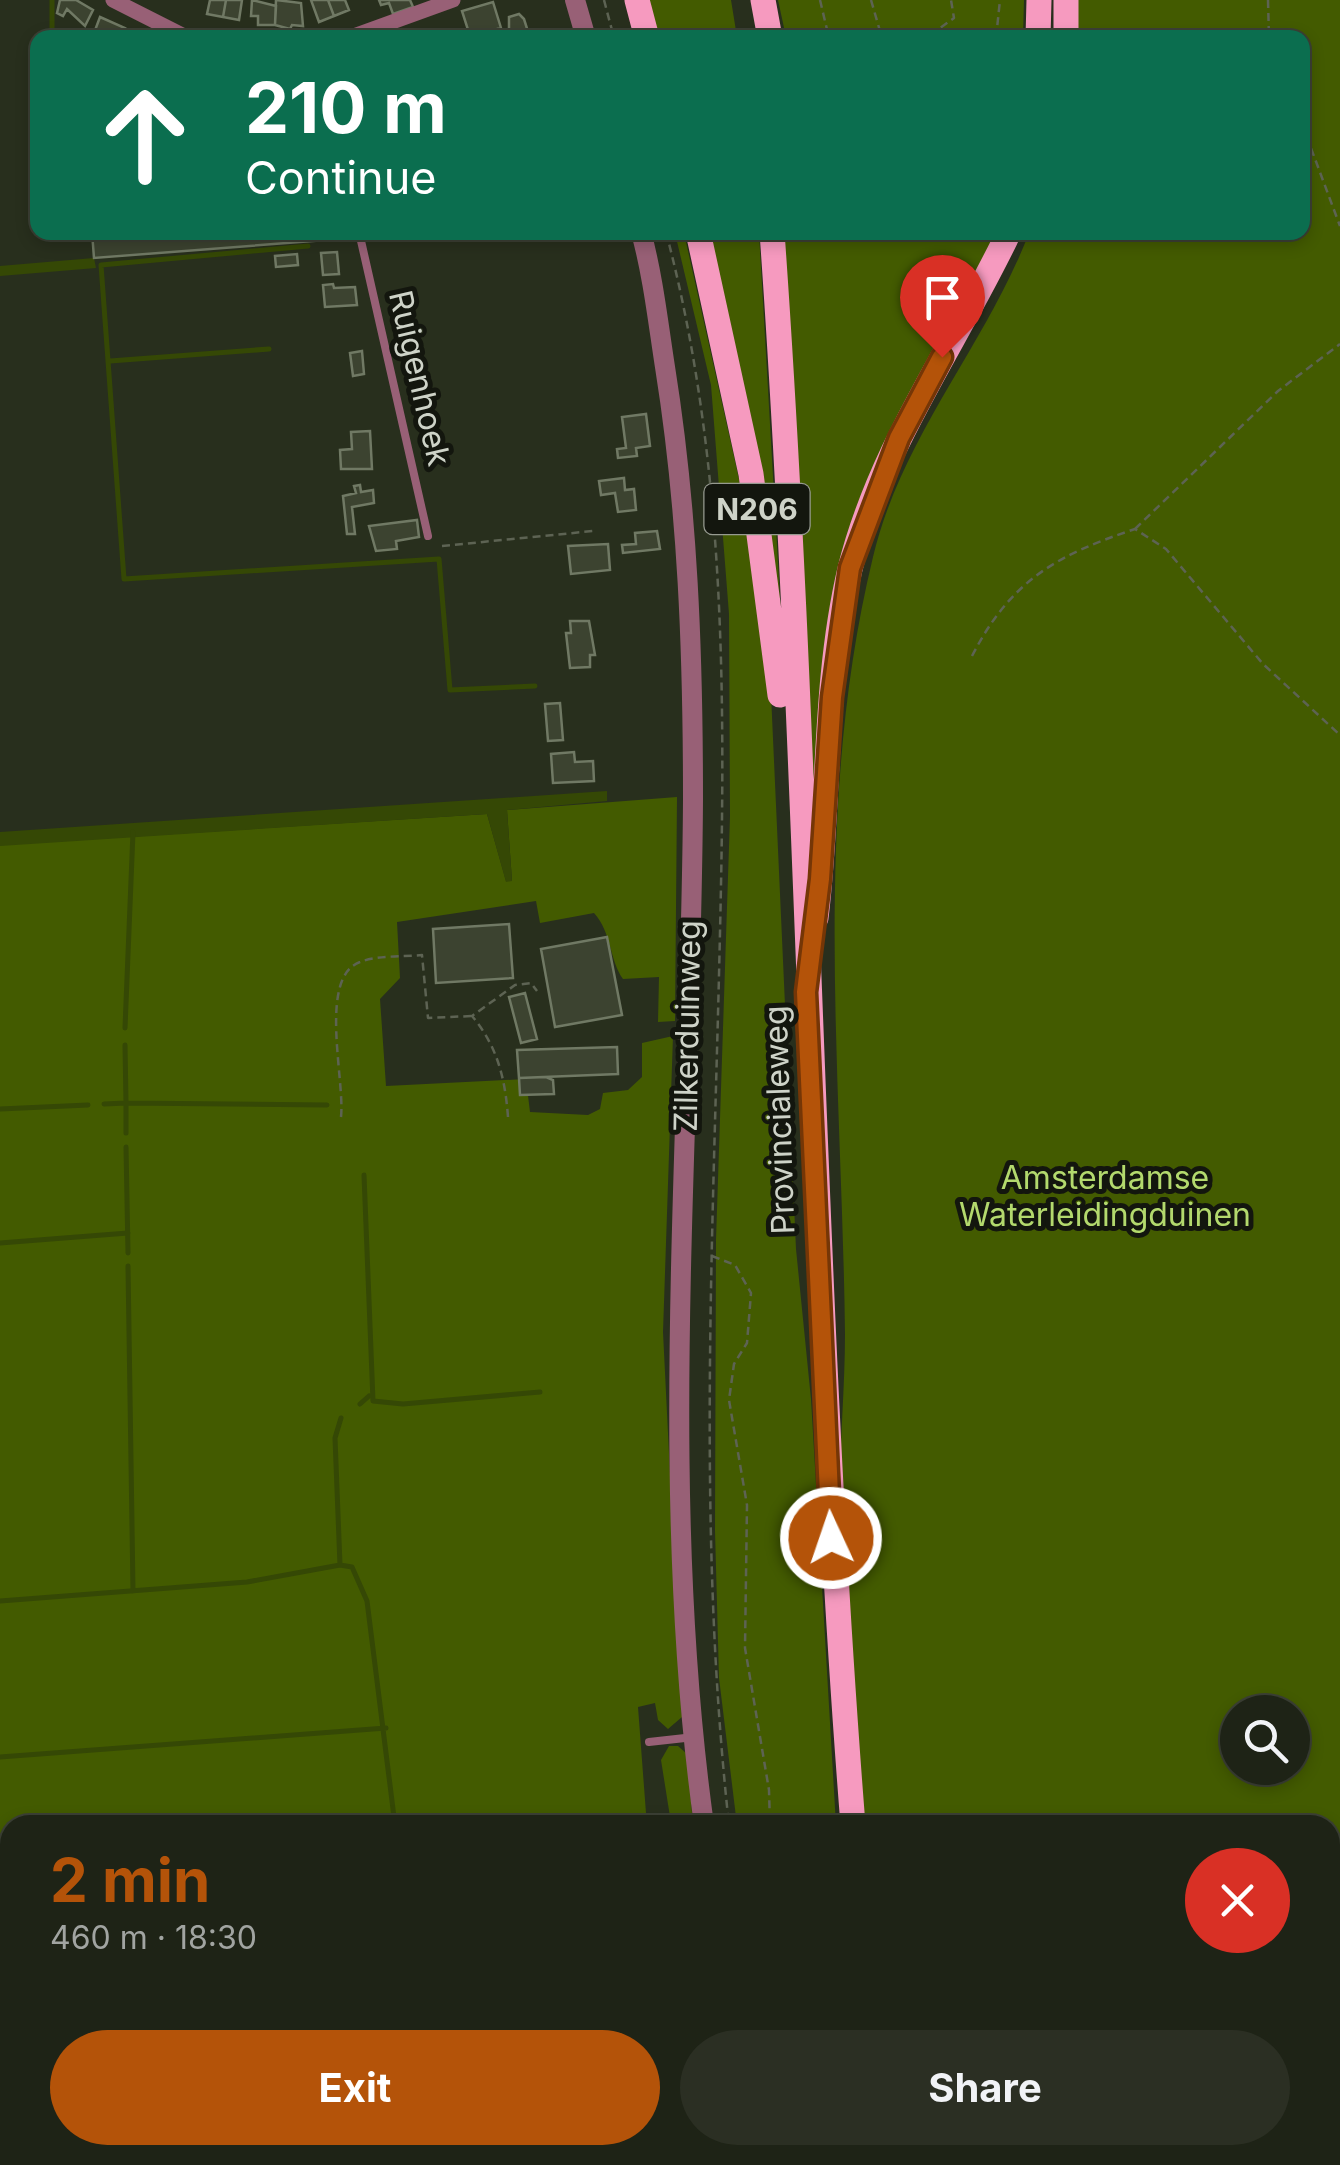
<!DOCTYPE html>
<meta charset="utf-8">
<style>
:root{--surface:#1e2316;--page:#2b2f23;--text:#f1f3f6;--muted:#a1a4a1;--line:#3c4035;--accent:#b45309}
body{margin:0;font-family:Inter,sans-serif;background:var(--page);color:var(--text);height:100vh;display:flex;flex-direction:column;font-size:38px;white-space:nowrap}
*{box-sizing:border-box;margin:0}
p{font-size:32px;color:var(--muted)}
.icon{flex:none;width:55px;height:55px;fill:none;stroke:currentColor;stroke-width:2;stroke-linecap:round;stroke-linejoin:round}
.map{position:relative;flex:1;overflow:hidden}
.drawer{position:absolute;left:0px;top:1815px;width:1340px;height:350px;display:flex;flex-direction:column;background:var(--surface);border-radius:30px 30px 0 0;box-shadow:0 5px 15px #0003,0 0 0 2px var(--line)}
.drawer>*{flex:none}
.guide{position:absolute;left:30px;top:30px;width:1280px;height:210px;border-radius:20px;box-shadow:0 5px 15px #0003,0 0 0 2px var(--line);background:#0b6e4f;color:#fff;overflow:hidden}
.controls{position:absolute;left:1220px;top:1695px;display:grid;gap:20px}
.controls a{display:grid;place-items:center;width:90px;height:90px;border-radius:50%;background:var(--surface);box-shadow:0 5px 15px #0003,0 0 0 2px var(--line);font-size:50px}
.pin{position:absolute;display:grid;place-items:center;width:85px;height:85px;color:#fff;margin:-102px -42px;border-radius:50% 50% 50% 0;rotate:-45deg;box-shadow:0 0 10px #0007}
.pin .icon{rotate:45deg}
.me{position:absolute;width:110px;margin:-55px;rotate:357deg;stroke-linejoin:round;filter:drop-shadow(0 0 8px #0008)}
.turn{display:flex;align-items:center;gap:35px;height:210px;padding:0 50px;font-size:45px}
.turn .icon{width:130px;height:130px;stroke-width:2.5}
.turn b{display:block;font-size:70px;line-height:85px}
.round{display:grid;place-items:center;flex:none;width:105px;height:105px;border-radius:52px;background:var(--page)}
.head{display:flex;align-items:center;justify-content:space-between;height:170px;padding:0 50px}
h1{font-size:60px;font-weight:700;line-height:75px;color:var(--accent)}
.action{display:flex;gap:20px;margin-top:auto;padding:20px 50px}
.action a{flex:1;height:115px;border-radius:60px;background:var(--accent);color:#fff;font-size:40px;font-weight:700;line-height:115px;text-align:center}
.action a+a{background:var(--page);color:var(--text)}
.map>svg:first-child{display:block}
.green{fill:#435b00;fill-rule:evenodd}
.water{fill:#354805}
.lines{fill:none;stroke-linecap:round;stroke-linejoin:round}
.stream{stroke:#354805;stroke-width:5}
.building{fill:#3c4330;stroke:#707964;stroke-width:2.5}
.path{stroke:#5d6353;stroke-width:2.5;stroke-dasharray:8 5;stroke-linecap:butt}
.service{stroke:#986076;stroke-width:8}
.minor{stroke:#986076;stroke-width:15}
.tertiary{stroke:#986076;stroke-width:20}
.primary{stroke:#f69abf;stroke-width:25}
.route-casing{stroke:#753606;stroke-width:25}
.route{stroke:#b45309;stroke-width:18}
.labels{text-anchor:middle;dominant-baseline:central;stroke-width:10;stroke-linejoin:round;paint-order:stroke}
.shield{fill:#13160e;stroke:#969a90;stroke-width:2.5}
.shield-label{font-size:30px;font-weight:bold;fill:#ced3c8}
.street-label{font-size:32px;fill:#ced3c8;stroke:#13160e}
.park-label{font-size:32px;fill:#b3d96d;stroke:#13160e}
</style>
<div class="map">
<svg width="1340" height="2165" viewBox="0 0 1340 2165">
<rect width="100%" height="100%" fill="#282f1d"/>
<path class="green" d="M642,0H731L737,37H652Z
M778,0H1024L1023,37H786Z
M1076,0H1340V2165H899L898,2155H1330V1825H865C856,1720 840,1612 840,1506C839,1449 845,1391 845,1334C842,1075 811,812 873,557C901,438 986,345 1029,233L1302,232V38L1075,37ZM1238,1712H1292V1768H1238Z
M675,233H684L743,497L770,672L796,1249L811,1399L836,1825H737L719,1678L715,1531L716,1240L730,816L729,614L711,385Z
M703,233H759L781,615Z
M784,233H1002L863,515L817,863Z
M677,797L675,1021L658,1022L659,977L623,979C609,959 612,933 594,913L540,923L536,901L397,922L400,978L380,999L386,1086L526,1079L530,1112L588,1115L600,1109L603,1093L628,1090L642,1077V1043L673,1036L663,1332L682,1717L668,1729L658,1720L655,1703L638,1707L646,1813H657L659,1825H10V2155H734L736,2165H0V845L487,814L506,881H512L507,810Z
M669,1746H678L687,1754L693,1825H667L671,1823L661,1760Z
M787,2155H862L863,2165H789Z"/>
<path class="water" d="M94,258L96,268L0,276V266Z
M607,791V801L507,810L512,881L506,882L487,814L0,846V832Z"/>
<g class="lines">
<path class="stream" d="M52,0V38
M308,246L101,265L124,579L439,559L450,690L535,686
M110,361L269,349
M125,1028L133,832
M104,1104L126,1103L125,1045
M0,1109L88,1105
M126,1133V1103L327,1105
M126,1147L128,1253
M364,1175L373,1401L403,1404L540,1392
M0,1243L128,1233
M128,1266L133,1591
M360,1404L369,1396
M340,1565L335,1438L341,1418
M0,1601L247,1582L340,1565L352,1567L367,1601L395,1825
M0,1757L386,1728
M0,1881L10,1880
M0,2136H10"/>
</g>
<path class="building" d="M60,0H76L93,10L85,26L67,9L63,16L57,13Z
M210,0H226L223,17L207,14Z
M226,0H242L239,20L223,17Z
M252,0L276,6L275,25H258V16H251Z
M276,0L301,3L303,26L292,25L290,29L275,25Z
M311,0H328L334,16L319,22Z
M328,0H345L349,10L334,16Z
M379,0H410L413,7L393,14L389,3L381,5Z
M493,2L501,28L493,30L496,38H465L470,36L462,11Z
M519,14L524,19L530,38H509V17Z
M100,17L125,28L120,38L94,33Z
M92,232H338V239L94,258Z
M337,252L339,274L323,275L321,253Z
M297,254L298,265L276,267L275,256Z
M333,284L334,288L355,287L357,305L325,307L323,285Z
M362,351L364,374L353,376L350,353Z
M646,414L650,446L636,448L637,456L618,458L617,449L626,448L622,417Z
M370,431L372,469H341L340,450L352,449L351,432Z
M624,478L625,490L634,489L636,510L618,512L615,493L601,495L599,481Z
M360,485L361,492L373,490L374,503L352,507L355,534H347L343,496L356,493L354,486Z
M417,520L419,537L396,541L397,549L376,551L369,526Z
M657,531L660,549L623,553L622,545L636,544L635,533Z
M608,544L610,570L571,574L568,546Z
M570,621H589L595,655H590V667L570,668L566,633H571Z
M560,703L563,740L548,741L545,704Z
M574,752L575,762L593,761L594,781L553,783L551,754Z
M509,924L513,978L436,983L433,929Z
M607,937L622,1015L555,1027L541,949Z
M525,993L537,1039L521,1043L509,997Z
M617,1047L618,1074L519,1078L517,1050Z
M546,1077L553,1080L554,1094L520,1095L519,1078Z"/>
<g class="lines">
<path class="path" d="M604,0L614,38
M820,0L829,38
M871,0L882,38
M1268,0L1269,38
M935,38L936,31L954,18L951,0
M996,38L1000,0
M1302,124L1340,226
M666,232C730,475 725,726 719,975C712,1259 698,1542 729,1825
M1135,529L1278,391L1340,344
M442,546L593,531
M972,656C1011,580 1057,555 1135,529L1166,549L1263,664L1340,735
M341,1117C345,1079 318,977 360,962C378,955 403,957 422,955L428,1018L472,1016
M508,1117C505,1077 497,1046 472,1016L515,985L531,983L537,991
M712,1256L735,1265L751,1293L747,1343L734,1364L729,1400L747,1505L745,1648L769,1790L770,1825
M778,2155L779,2165
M802,2165L803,2155"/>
<path class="service" d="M359,232L428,536
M649,1742L694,1737"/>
<path class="minor" d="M113,0L188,38
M348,38L453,0"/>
<path class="tertiary" d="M575,0L586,38
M641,232C653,276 658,322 665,367C688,511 693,653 693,799C691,1140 657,1486 704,1825
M753,2155L754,2165"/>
<path class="primary" d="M637,0L647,38
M763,0L770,38
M1066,0V38
M1038,38L1039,0
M698,232L751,474L780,695
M772,232C810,763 811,1295 853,1825
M816,918C830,803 823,683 850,569C880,447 956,344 1009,232
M881,2155L882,2165"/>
</g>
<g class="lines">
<g class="route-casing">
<path id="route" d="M831,1538L806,992L820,879L832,697L850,568L899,438L942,357"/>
</g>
<use href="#route" class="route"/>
</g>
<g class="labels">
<rect class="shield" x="704.5" y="484" width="105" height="50" rx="8"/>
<g class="shield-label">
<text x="757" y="509">N206</text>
</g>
<g class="street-label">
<text transform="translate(420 378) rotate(77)">Ruigenhoek</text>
<text transform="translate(687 1026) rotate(-89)">Zilkerduinweg</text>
<text transform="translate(779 1120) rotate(-92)">Provincialeweg</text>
</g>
<g class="park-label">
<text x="1105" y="1177">Amsterdamse<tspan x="1105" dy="37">Waterleidingduinen</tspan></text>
</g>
</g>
</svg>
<div class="controls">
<a><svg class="icon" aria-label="search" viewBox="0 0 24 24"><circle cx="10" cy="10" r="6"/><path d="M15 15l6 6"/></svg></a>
</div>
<div class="pin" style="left:942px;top:357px;background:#d93025"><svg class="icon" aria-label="arrive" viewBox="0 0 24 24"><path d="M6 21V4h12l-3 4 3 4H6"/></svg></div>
<svg class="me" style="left:831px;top:1538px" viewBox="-20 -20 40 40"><circle r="17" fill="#b45309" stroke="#fff" stroke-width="3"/><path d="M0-11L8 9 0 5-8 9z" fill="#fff"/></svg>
<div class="guide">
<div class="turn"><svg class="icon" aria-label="ahead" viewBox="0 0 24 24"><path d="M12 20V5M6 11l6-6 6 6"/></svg><div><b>210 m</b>Continue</div></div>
</div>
<section class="drawer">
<div class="head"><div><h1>2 min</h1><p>460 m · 18:30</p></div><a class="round" style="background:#d93025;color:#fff"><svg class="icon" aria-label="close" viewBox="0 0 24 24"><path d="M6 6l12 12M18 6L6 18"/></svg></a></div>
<div class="action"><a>Exit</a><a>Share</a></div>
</section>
</div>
